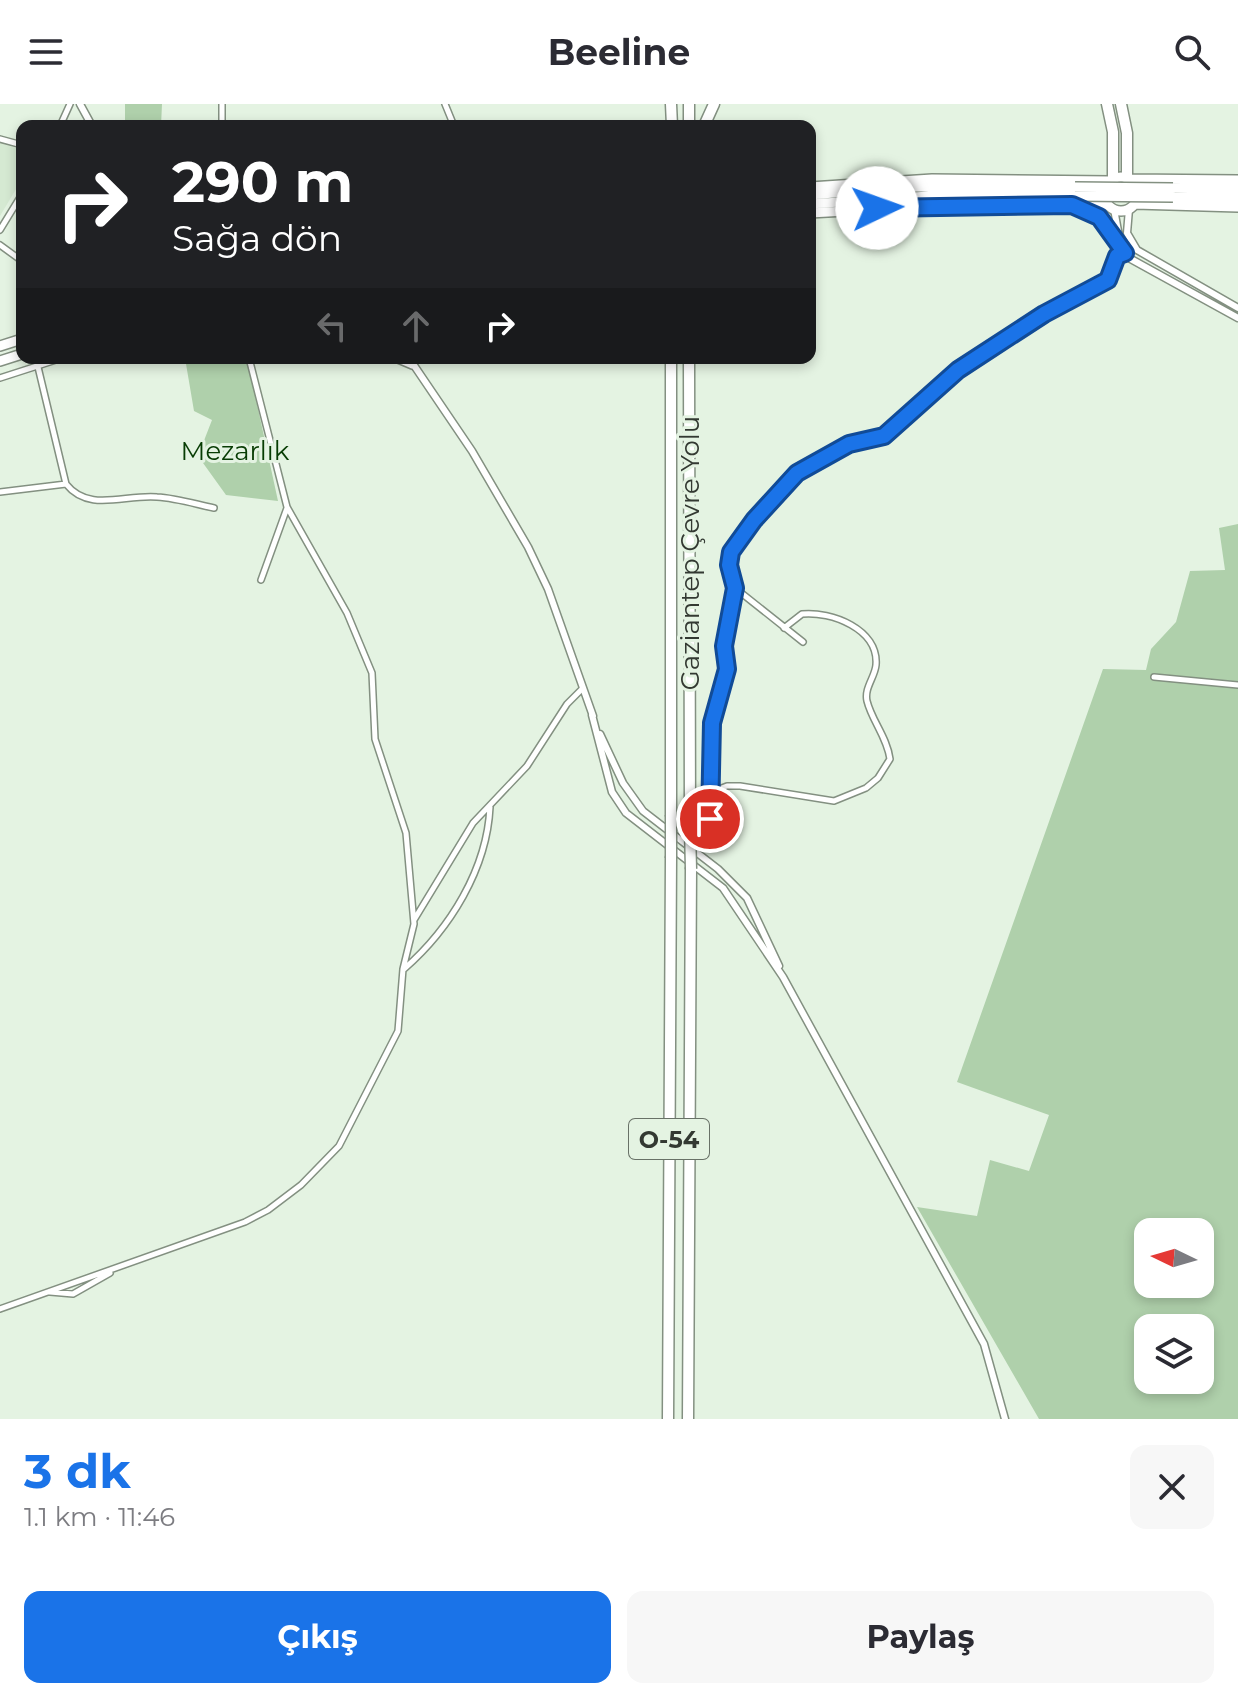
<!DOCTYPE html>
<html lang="tr">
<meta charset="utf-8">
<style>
:root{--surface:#fff;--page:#f7f7f7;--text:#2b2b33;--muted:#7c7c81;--accent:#1a73e8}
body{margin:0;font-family:Montserrat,sans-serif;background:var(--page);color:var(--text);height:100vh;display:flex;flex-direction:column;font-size:30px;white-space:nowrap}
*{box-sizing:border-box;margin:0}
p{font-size:26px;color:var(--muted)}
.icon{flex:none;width:44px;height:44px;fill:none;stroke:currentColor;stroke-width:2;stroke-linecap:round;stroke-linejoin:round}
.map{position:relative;height:1315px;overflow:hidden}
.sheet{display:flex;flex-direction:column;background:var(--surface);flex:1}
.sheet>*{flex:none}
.guide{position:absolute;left:16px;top:16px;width:800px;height:244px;border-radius:16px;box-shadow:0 4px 12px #0003;background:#202124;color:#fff;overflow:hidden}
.needle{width:52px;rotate:275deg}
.buttons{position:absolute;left:1134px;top:1114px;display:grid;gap:16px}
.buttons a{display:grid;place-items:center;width:80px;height:80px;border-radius:16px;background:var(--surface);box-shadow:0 4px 12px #0003;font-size:40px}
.pin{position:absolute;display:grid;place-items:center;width:68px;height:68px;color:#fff;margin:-34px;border:4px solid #fff;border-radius:50%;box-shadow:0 2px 8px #0007}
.me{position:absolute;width:88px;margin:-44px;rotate:87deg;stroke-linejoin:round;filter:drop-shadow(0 0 6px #0008)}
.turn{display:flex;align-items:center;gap:28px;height:168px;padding:0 24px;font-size:36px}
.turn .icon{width:104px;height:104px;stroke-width:2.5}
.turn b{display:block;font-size:56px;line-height:68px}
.lanes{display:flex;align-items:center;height:76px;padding:0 24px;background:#0003;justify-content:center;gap:40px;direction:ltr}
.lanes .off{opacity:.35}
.round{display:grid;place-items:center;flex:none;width:84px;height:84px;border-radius:16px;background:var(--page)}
.headline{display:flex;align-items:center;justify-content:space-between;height:136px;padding:0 24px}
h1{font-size:48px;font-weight:700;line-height:60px;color:var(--accent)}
.primary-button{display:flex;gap:16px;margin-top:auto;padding:16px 24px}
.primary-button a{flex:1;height:92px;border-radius:16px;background:var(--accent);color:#fff;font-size:32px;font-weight:700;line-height:92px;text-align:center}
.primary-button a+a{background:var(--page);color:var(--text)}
header{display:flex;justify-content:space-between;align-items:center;height:104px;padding:0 24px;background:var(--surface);font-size:36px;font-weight:700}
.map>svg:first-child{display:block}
.built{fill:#d5e9d2}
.green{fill:#afd0ab;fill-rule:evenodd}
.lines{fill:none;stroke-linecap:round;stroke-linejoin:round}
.minor-casing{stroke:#839081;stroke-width:8}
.tertiary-casing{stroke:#839081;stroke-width:9}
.trunk-casing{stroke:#839081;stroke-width:12}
.motorway-casing{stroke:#839081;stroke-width:13}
.minor{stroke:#fff;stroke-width:5}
.tertiary{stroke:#fff;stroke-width:6}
.trunk{stroke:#fff;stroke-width:9}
.motorway{stroke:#fff;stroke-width:10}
.trunk-bridge-casing{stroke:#839081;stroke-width:12;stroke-linecap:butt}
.motorway-bridge-casing{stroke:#839081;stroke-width:13;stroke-linecap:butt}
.trunk-bridge{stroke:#fff;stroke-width:9}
.motorway-bridge{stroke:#fff;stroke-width:10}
.route-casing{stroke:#114b97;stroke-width:20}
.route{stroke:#1a73e8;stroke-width:14}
.labels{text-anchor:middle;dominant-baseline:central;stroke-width:6;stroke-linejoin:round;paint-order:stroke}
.shield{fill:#e4f3e2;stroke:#687167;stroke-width:2}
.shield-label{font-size:24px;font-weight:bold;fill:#333932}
.park-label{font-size:26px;fill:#073c03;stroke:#e4f3e2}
.street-label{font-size:26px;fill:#333932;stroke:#e4f3e2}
</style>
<header><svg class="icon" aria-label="menu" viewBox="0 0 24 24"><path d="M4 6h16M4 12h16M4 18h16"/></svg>Beeline<svg class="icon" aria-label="search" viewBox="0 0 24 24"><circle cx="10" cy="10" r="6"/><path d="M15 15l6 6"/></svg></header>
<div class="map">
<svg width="1238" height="1315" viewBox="0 0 1238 1315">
<rect width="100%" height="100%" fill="#e4f3e2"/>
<path class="built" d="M0,39L22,46V75L0,112Z"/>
<path class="green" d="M125,0H162L161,22H125Z
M185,254H247L278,397L226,391L198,352L212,316L194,307Z
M1238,420V1315H1039L917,1103L977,1112L990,1056L1029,1067L1049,1011L957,978L1103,565L1146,566L1151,545L1176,518L1190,467L1225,466L1219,424ZM1148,1128H1200V1180H1148ZM1148,1224H1200V1276H1148Z"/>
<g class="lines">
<g class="minor-casing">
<path id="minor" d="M445,0L454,22
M60,22L70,0
M222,22V0
M0,35L22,41
M0,126L22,90
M0,141L22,157
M393,254L412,262
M38,263L66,380C89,409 125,390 157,393C176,394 195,400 214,404
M0,274L62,254
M0,388L66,380
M261,476L287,404
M735,484L803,538
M1154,573L1238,581
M714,687L727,682H740L834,697L866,684L878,674L890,655C887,633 872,617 867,597C864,584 875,573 876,561C879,525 831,507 802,510L784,524
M718,740L710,715L712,619L727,565L724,542L735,484L729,461L731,448L754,416L797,369L849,340L884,332L958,266L1044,210L1108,176L1117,152L1125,149
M414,816L473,719L527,662L567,600L583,584
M404,865C450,825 487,765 490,703
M50,1188L73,1190L110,1169
M0,1205L245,1118L268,1106L301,1081L339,1042L398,927L403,865L414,820L406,729L375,635L372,569L347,509L287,403L249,254"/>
</g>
<g class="tertiary-casing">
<path id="tertiary" d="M80,0L92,22
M1079,103L1099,113L1118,136
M1114,105L1120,138L1129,154L1238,214
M1129,105L1127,129L1137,146L1238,204
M409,254L472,347L528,443L548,485L593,612
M592,611L612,688L626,709L723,784L783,873L984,1240L1005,1315
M600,630L623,679L643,707L718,765L747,794L779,862"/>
</g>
<g class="trunk-casing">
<path id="trunk" d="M1104 90a17 17 0 1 1 34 0a17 17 0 1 1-34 0Z
M1129,75L1238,76
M810,83L932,75L1110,77
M1173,84L1238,85
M810,91L904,83H1075
M1173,93L1238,94
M810,100L944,91L1075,92
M1135,100L1238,103
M810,109L953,101H1108
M0,242L22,235
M0,257L22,250"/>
</g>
<g class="motorway-casing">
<path id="motorway" d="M671,0L672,22
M1107,0L1113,28V75
M1121,0L1127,29V74
M689,22V0
M704,22L714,0
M689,254L690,724
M671,711V254
M668,1315L671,754
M688,1315L691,765"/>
</g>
<use href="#minor" class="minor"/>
<use href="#tertiary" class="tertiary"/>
<use href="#trunk" class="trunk"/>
<use href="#motorway" class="motorway"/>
<g class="trunk-bridge-casing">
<path id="trunk-bridge" d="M1075,83L1173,84
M1075,92L1173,93"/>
</g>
<g class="motorway-bridge-casing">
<path id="motorway-bridge" d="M690,724L691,765
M671,754V711"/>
</g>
<use href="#trunk-bridge" class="trunk-bridge"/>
<use href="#motorway-bridge" class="motorway-bridge"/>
</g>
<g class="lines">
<g class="route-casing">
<path id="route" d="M710,715L712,619L727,565L724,542L735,484L729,461L731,448L754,416L797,369L849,340L884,332L958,266L1044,210L1108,176L1117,152L1125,149L1099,113L1072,101L877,104"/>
</g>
<use href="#route" class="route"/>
</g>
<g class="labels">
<rect class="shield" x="629" y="1015" width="80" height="40" rx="6"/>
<g class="shield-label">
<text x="669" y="1035">O-54</text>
</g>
<g class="park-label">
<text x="235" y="347">Mezarlık</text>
</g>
<g class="street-label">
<text transform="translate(690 449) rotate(-90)">Gaziantep Çevre Yolu</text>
</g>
</g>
</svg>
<div class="buttons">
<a><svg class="needle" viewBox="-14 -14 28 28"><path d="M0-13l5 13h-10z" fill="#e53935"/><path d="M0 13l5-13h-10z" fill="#7c7c81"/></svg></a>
<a><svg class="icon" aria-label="layers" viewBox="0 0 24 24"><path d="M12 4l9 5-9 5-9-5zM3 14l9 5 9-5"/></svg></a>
</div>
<div class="pin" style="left:710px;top:715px;background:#d93025"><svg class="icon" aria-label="arrive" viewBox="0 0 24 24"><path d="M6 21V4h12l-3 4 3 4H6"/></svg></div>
<svg class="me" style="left:877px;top:104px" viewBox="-20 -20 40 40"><circle r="19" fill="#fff"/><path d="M0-13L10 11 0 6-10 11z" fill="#1a73e8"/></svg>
<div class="guide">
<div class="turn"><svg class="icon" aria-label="right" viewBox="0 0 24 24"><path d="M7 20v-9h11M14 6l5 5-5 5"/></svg><div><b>290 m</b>Sağa dön</div></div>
<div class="lanes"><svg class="icon off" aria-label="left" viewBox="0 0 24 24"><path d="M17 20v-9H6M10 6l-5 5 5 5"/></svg><svg class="icon off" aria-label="ahead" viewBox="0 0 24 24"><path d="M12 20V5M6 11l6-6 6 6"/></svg><svg class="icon" aria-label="right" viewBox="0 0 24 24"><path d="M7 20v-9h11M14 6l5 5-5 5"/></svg></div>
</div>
</div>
<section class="sheet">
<div class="headline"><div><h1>3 dk</h1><p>1.1 km · 11:46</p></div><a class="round"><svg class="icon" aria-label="close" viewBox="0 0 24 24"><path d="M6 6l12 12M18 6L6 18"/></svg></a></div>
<div class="primary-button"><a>Çıkış</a><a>Paylaş</a></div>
</section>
